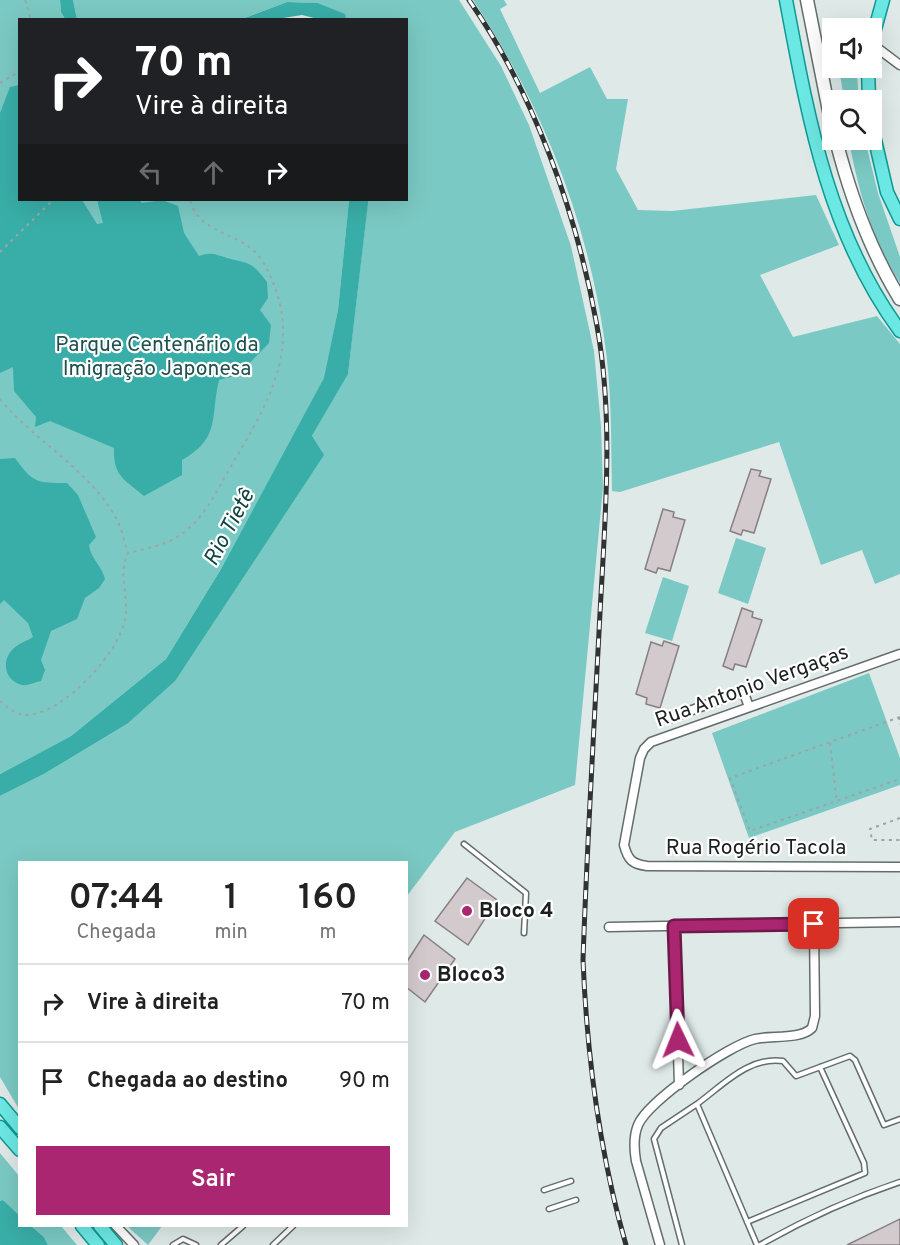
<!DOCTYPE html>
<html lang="pt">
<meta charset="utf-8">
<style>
:root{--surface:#fff;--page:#f6f6f6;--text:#222;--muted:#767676;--line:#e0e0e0;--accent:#aa2670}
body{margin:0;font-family:Overpass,sans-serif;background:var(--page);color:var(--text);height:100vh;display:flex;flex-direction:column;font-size:22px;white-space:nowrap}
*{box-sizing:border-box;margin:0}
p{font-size:20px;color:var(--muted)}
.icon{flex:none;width:33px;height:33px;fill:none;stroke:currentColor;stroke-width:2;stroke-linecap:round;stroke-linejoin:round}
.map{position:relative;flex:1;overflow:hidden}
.panel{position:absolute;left:18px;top:861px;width:390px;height:366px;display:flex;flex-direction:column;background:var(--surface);border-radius:0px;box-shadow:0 6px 24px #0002}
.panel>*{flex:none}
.top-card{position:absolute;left:18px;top:18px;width:390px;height:183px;border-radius:0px;box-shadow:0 6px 24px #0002;background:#202124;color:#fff;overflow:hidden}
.buttons{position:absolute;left:822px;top:18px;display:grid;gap:12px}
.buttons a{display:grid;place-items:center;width:60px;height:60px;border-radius:0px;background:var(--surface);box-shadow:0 6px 24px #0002;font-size:30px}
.pin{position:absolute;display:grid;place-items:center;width:51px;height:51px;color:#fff;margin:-26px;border-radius:12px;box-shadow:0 3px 9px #0006}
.me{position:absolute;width:66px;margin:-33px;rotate:358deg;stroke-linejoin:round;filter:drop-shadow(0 0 4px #0008)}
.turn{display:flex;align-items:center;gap:21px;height:126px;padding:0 18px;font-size:27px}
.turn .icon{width:78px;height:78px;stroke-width:2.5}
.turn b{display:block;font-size:42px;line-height:51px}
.lanes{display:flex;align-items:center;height:57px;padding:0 18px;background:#0003;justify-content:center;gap:30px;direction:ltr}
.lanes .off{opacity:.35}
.eta{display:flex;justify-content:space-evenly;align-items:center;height:102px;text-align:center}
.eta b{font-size:36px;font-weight:600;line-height:42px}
.button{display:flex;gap:12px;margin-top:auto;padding:12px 18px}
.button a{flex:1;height:69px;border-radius:0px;background:var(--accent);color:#fff;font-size:24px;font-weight:600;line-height:69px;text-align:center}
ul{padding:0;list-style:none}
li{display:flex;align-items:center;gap:18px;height:78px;padding:0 18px;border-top:2px solid var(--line)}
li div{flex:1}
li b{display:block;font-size:22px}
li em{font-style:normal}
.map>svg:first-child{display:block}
.green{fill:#7bc9c4}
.water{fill:#39aea8}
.building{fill:#d3cacd;stroke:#877f82;stroke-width:1.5}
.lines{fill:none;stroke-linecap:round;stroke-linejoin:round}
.lane-casing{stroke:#636d6c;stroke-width:7}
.street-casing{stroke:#636d6c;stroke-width:11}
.secondary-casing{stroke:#636d6c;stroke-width:15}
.primary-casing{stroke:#109893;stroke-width:15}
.path{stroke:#9ca5a4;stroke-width:2;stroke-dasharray:3 4.5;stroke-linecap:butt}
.lane{stroke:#fff;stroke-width:4}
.street{stroke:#fff;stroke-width:8}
.secondary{stroke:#fff;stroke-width:12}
.primary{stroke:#6ce8e4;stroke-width:12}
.rail-casing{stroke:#2f3433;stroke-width:5}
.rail{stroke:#fff;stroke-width:3;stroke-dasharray:9;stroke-linecap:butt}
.route-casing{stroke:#6e1949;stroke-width:15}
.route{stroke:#aa2670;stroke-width:10}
.poi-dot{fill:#aa2670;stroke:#fff;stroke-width:2}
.labels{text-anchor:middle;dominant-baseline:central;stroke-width:4.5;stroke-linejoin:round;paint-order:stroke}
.park-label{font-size:21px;fill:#20514e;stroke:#fff}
.street-label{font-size:21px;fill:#1b1f1e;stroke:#fff}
.poi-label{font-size:21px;font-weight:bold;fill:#1b1f1e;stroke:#fff;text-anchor:start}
.water-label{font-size:22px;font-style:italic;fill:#114442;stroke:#fff}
</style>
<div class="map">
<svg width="900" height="1245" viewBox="0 0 900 1245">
<rect width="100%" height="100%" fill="#dee9e8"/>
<path class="green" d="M0,0H60L61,12L65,19L20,20V200H349L338,310L325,378L221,569L166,659L71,736L0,774Z
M73,0H459L501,66L529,125L571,246L594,351L601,426L603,487L575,785L455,832L407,896L406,862H20L19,1109L0,1077V796L44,774L127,724L312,436L348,373L368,200H406V20L346,19L344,14L318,3L287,2L242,19H77Z
M473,0H504L507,5L500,9L540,93L590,67L607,99H628L616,169L638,210L672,211L816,195L839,245L760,275L793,337L877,316L900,344V574L875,584L862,550L821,565L779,442L620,492L612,491C611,440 612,387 604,337C586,216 540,101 473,0Z
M840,74L857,75L859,100H844Z
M849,140H865L878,193L900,257V283C872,239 858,191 849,140Z
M736,538L766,548L748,604L718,593Z
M663,577L689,586L672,641L645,633Z
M869,673L900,758V785L749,838L712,733Z
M0,1153L19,1176V1215L3,1200L0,1201Z
M31,1226H61L77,1245H48L44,1237Z
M127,1226H162L148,1245Z"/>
<path class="water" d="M60,0H73L77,19H65L61,12Z
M287,2L318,3L345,14L346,19H318L302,15L277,19H242Z
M19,85L20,200H82L97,224L103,223L97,200H139L142,203L162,200L178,206L184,233L199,256C211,252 214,254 227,258C250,264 251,261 267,282L268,298L260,310L271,325L269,343L238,375L219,380C210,418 221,438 182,460V475L144,496C124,479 113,476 114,448L50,421L35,427L36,417L14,391L13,367L0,373V113L10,87Z
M349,200H368V203L348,374L312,436L324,455L175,681L127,724L44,774L0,796V774L71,736L166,659L221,569L324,378L338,310Z
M15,458C33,483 37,483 67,483L78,495L96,537L89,545C91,559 102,566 105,579L99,588L85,598L77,619L51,631L41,660L45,670L41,681C35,682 28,686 22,685C5,681 1,662 12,650C17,644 27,641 33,637L28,623L4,600L0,604V459Z
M3,1200L19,1215L20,1226H31L44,1237L48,1245H0V1201Z"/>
<path class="building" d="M751,469L761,471L759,476L771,479L754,533L743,530L741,535L730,531Z
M663,509L674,512L673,517L685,520L670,571L658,568L656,573L645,569Z
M742,608L753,612L752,617L762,620L746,667L735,664L733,670L723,666Z
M664,641L679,646L660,708L646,704L647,698L636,694L651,642L662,646Z
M467,878L497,900L468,945L435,921Z
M424,935L455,959L425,1002L406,987V963Z
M900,1219V1245H847Z"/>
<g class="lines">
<g class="lane-casing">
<path id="lane" d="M464,844L526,893L524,933
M544,1190L571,1181
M549,1209L576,1200
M747,1222L865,1173L864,1163L820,1067
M173,1245L183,1239L196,1245
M221,1245L243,1226
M273,1245L293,1226
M682,1245L654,1139L661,1128L697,1104
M757,1245L697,1104C723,1085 749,1056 783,1061L796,1076L850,1056L855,1060L884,1125L900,1119
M760,1245C804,1220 852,1198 900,1182"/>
</g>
<g class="street-casing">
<path id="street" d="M872,44L900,65
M900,654L651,742L644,749L640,758L624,845C628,860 632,864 647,866L900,867
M668,719L738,693L745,696L749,707
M674,926L679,1085
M609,927L900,922
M116,1226L134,1245
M660,1245L636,1161C634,1149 633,1137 638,1125C648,1101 729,1045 755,1039C771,1035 800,1040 812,1028L815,1016L814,924"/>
</g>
<g class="secondary-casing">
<path id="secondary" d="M807,0L832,126
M836,140C850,195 870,250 900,299"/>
</g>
<g class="primary-casing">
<path id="primary" d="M786,0C808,117 828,233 900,331
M872,40L883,0
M868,68L869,100
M872,127L887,192L900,219
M0,1104L20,1128
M0,1127L20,1150
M82,1226L98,1245
M100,1226L116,1245"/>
</g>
<path class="path" d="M25,0L31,20
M0,83L20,71
M0,252L53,200
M0,399C35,442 88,468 116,518C122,528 124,542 128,553
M0,701C8,708 17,716 28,715C65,712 117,655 125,620C130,598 117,573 128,553C144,549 167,545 180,535C205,518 216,492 231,466C271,399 307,339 263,262C245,231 200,237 190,200
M899,717L900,725
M900,717L730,778L750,831L900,779
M830,743L837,803
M900,818L870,829L872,840H900"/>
<use href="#lane" class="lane"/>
<use href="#street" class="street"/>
<use href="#secondary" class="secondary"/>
<use href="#primary" class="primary"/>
<g class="rail-casing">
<path id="rail" d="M469,0C534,93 577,214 597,326C614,419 605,519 600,613C594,729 587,844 583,960C587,1057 599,1151 626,1245"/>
</g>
<use href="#rail" class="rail"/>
</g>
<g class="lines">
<g class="route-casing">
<path id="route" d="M678,1040L674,926L814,924"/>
</g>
<use href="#route" class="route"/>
</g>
<g class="poi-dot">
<circle cx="467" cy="911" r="6"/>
<circle cx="425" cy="975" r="6"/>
</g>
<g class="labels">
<g class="park-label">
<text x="157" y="345">Parque Centenário da<tspan x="157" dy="24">Imigração Japonesa</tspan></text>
</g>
<g class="street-label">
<text transform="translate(752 687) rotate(-20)">Rua Antonio Vergaças</text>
<text x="756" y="848">Rua Rogério Tacola</text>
</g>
<g class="poi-label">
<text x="479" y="911">Bloco 4</text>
<text x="437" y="975">Bloco3</text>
</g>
<g class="water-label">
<text transform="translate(230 528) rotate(-62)">Rio Tietê</text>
</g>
</g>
</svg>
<div class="buttons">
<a><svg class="icon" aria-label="sound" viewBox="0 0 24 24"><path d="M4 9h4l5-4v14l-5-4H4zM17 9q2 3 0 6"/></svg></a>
<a><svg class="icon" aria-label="search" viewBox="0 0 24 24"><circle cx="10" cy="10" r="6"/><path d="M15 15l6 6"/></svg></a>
</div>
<div class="pin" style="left:814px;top:924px;background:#d93025"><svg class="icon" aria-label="arrive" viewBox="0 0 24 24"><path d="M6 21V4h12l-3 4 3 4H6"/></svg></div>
<svg class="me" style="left:678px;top:1040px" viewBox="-20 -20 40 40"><path d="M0-17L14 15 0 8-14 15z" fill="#aa2670" stroke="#fff" stroke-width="4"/></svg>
<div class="top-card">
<div class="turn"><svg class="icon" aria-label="right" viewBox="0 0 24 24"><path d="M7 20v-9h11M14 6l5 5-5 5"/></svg><div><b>70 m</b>Vire à direita</div></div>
<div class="lanes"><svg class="icon off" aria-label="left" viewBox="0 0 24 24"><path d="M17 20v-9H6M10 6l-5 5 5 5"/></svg><svg class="icon off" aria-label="ahead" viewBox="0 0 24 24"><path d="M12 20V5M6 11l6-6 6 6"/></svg><svg class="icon" aria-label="right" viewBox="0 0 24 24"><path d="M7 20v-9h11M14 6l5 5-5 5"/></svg></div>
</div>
<section class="panel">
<div class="eta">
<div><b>07:44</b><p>Chegada</p></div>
<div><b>1</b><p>min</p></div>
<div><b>160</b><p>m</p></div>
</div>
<ul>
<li><svg class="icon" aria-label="right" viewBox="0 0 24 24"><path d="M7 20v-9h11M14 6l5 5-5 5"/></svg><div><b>Vire à direita</b></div><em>70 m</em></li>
<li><svg class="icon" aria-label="arrive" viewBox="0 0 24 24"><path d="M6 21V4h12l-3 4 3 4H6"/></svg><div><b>Chegada ao destino</b></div><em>90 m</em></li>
</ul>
<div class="button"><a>Sair</a></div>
</section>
</div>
